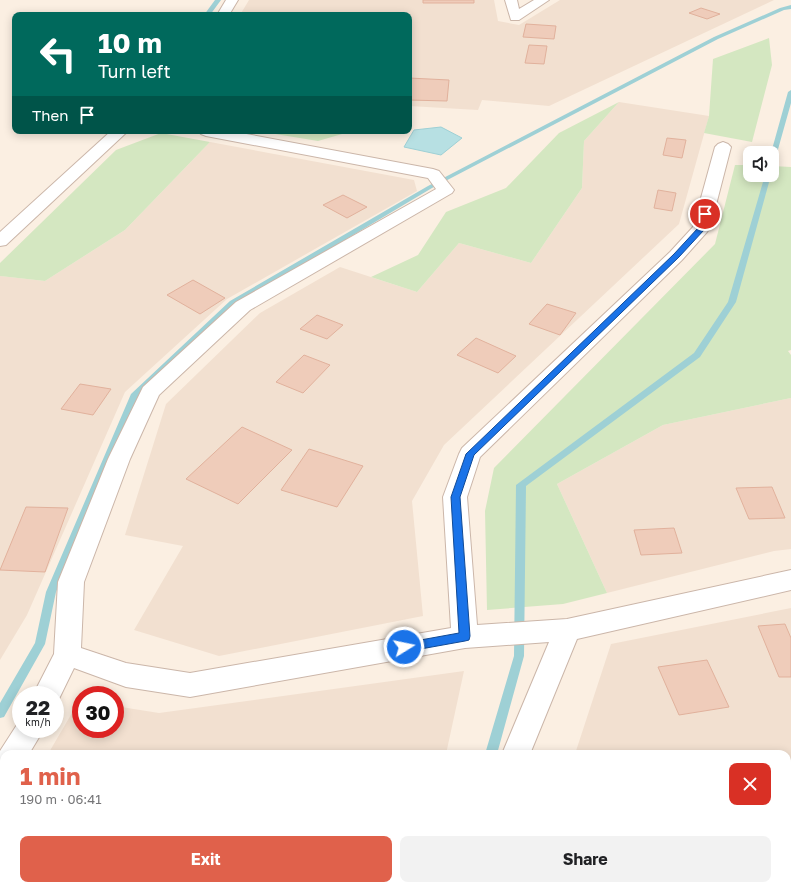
<!DOCTYPE html>
<meta charset="utf-8">
<style>
:root{--surface:#fff;--page:#f2f2f2;--text:#202124;--muted:#757577;--accent:#e0614b}
body{margin:0;font-family:"Golos Text",sans-serif;background:var(--page);color:var(--text);height:100vh;display:flex;flex-direction:column;font-size:15px;white-space:nowrap}
*{box-sizing:border-box;margin:0}
p{font-size:13px;color:var(--muted)}
.icon{flex:none;width:22px;height:22px;fill:none;stroke:currentColor;stroke-width:2;stroke-linecap:round;stroke-linejoin:round}
.map{position:relative;flex:1;overflow:hidden}
.side{position:absolute;left:0px;top:750px;width:791px;height:140px;display:flex;flex-direction:column;background:var(--surface);border-radius:12px 12px 0 0;box-shadow:0 2px 10px #0003}
.side>*{flex:none}
.hud{position:absolute;left:12px;top:12px;width:400px;height:122px;border-radius:8px;box-shadow:0 2px 10px #0003;background:#00695c;color:#fff;overflow:hidden}
.fabs{position:absolute;left:743px;top:146px;display:grid;gap:8px}
.fabs a{display:grid;place-items:center;width:36px;height:36px;border-radius:8px;background:var(--surface);box-shadow:0 2px 10px #0003;font-size:20px}
.speed{position:absolute;left:12px;top:686px;display:flex;gap:8px;font-size:20px;font-weight:700;text-align:center}
.speed>*{display:grid;place-content:center;width:52px;height:52px;border-radius:50%;background:var(--surface);box-shadow:0 2px 10px #0003;line-height:1}
.speed small{font-size:10px;font-weight:400}
.speed .limit{border:6px solid #d22;background:#fff;color:#111}
.pin{position:absolute;display:grid;place-items:center;width:34px;height:34px;color:#fff;margin:-17px;border:2px solid #fff;border-radius:50%;box-shadow:0 1px 4px #0007}
.me{position:absolute;width:44px;margin:-22px;rotate:80deg;stroke-linejoin:round;filter:drop-shadow(0 0 3px #0008)}
.turn{display:flex;align-items:center;gap:14px;height:84px;padding:0 20px;font-size:18px}
.turn .icon{width:52px;height:52px;stroke-width:2.5}
.turn b{display:block;font-size:28px;line-height:34px}
.then{display:flex;align-items:center;height:38px;padding:0 20px;background:#0003;gap:8px;font-size:15px}
.round{display:grid;place-items:center;flex:none;width:42px;height:42px;border-radius:8px;background:var(--page)}
.summary{display:flex;align-items:center;justify-content:space-between;height:68px;padding:0 20px}
h1{font-size:24px;font-weight:700;line-height:30px;color:var(--accent)}
.primary-button{display:flex;gap:8px;margin-top:auto;padding:8px 20px}
.primary-button a{flex:1;height:46px;border-radius:8px;background:var(--accent);color:#fff;font-size:16px;font-weight:700;line-height:46px;text-align:center}
.primary-button a+a{background:var(--page);color:var(--text)}
.map>svg:first-child{display:block}
.residential{fill:#f2e0d0}
.green{fill:#d4e7c1}
.water{fill:#b7e0e3;stroke:#9ed0d5}
.lines{fill:none;stroke-linecap:round;stroke-linejoin:round}
.stream{fill:#9ed0d5;fill-rule:evenodd}
.building{fill:#efccba;stroke:#e1b19c}
.minor-casing{stroke:#cbb6a9;stroke-width:2}
.minor{fill:#fff;fill-rule:evenodd}
.route{fill:#1a73e8;stroke:#114b97}
</style>
<div class="map">
<svg width="791" height="890" viewBox="0 0 791 890">
<rect width="100%" height="100%" fill="#fbefe2"/>
<path class="residential" d="M249,0H494L498,21L519,25L560,0H774L549,106L482,100L478,110L409,106V15H240Z
M619,102L709,116L679,224L444,445L412,501L423,616L219,656L134,630L183,546L125,535L166,404L260,313L340,267L417,292L459,243L531,263L582,188L584,141Z
M210,142L414,180L417,191L227,299L125,392L27,615L0,660V276L45,281L125,230Z
M791,398V549L774,551L607,593L557,484L663,425Z
M791,608V890H567L566,886H787V754H575L611,644Z
M464,671L446,754H48L79,701H81V729H115V706L159,713Z
M4,824V886H411L409,890H0V829Z"/>
<path class="green" d="M769,38L772,65L752,142L704,133L709,116L713,59Z
M619,102L584,141L582,188L531,263L459,243L417,292L371,277L418,255L446,212L506,188L559,133Z
M257,131H349V132L318,141Z
M161,133L210,142L125,230L45,281L0,276V263L116,150Z
M735,165H750V175H772V166L791,167V350L788,351L791,355V398L663,425L557,484L607,593L563,604L487,610L485,511L494,468L715,244Z"/>
<path class="water" d="M441,127L462,138L441,155L404,147L414,130Z"/>
<g class="lines">
<path class="stream" d="M215,0H221L210,15H204Z
M791,5V9L784,10L718,39L432,188L236,305L139,395L56,592L45,644L4,717L0,718V703L35,643L46,592L131,394L230,301L428,186L714,37L780,8Z
M791,90V103L775,160L772,162V153H771L788,92Z
M765,175H771L736,302L700,357L526,486L524,656L497,754H485L514,656L516,485L694,353L728,302Z
M446,886H459L458,890H445Z"/>
</g>
<path class="building" d="M423,0H474V3H423Z
M701,8L720,14L707,19L689,13Z
M526,24L556,26L554,39L523,37Z
M529,45L547,46L544,64L525,63Z
M409,78L449,80L447,101L409,100Z
M667,138L686,140L682,158L663,155Z
M658,190L676,193L672,211L654,208Z
M343,195L367,207L347,218L323,205Z
M193,280L225,298L200,314L167,295Z
M547,304L576,313L560,335L529,324Z
M317,315L343,325L327,339L300,329Z
M476,338L516,356L498,373L457,355Z
M304,355L330,365L303,393L276,382Z
M80,384L111,389L93,415L61,409Z
M242,427L292,450L238,504L186,479Z
M309,449L363,466L337,507L281,490Z
M772,487L785,518L749,519L736,488Z
M26,507L68,508L45,572L0,570Z
M674,528L682,553L641,555L634,530Z
M785,624L791,638V677H779L758,626Z
M707,660L729,707L679,715L658,667Z"/>
<g class="lines">
<g class="minor-casing">
<path id="minor" d="M226,0H238L229,15H217Z
M505,0H517L519,9L534,0H549L519,20H511Z
M111,131H128L6,245L0,246V232Z
M198,131H230L433,169L439,171L454,190L452,193L250,310L159,395L130,459L84,582L81,648L126,663L190,673L451,628L443,497L459,454L462,448L670,252L693,227L715,147L718,144L723,142L728,144L731,147L710,228L707,232L682,260L480,457L467,497L477,625L567,619L791,570V590L577,639L530,754H502L549,642L465,648L190,697L126,687L74,668L57,703L55,704V695H33L54,654L58,582L108,459L143,387L236,302L436,189L428,178L206,136L201,134Z
M20,720L21,729H44L29,754H4V784L0,785V751Z
M491,886H523L525,890H493Z"/>
</g>
<use href="#minor" class="minor"/>
</g>
<path class="route" d="M705,212L708,214L704,230L679,257L474,455L460,497L470,636L469,640L465,641L404,652L400,651L398,647L400,644L404,643L459,633L451,497L466,454L674,254L698,228L701,214Z"/>
</svg>
<div class="fabs">
<a><svg class="icon" aria-label="sound" viewBox="0 0 24 24"><path d="M4 9h4l5-4v14l-5-4H4zM17 9q2 3 0 6"/></svg></a>
</div>
<div class="speed"><div>22<small>km/h</small></div><div class="limit">30</div></div>
<div class="pin" style="left:705px;top:214px;background:#d93025"><svg class="icon" aria-label="arrive" viewBox="0 0 24 24"><path d="M6 21V4h12l-3 4 3 4H6"/></svg></div>
<svg class="me" style="left:404px;top:647px" viewBox="-20 -20 40 40"><circle r="17" fill="#1a73e8" stroke="#fff" stroke-width="3"/><path d="M0-11L8 9 0 5-8 9z" fill="#fff"/></svg>
<div class="hud">
<div class="turn"><svg class="icon" aria-label="left" viewBox="0 0 24 24"><path d="M17 20v-9H6M10 6l-5 5 5 5"/></svg><div><b>10 m</b>Turn left</div></div>
<div class="then">Then<svg class="icon" aria-label="arrive" viewBox="0 0 24 24"><path d="M6 21V4h12l-3 4 3 4H6"/></svg></div>
</div>
<section class="side">
<div class="summary"><div><h1>1 min</h1><p>190 m · 06:41</p></div><a class="round" style="background:#d93025;color:#fff"><svg class="icon" aria-label="close" viewBox="0 0 24 24"><path d="M6 6l12 12M18 6L6 18"/></svg></a></div>
<div class="primary-button"><a>Exit</a><a>Share</a></div>
</section>
</div>
